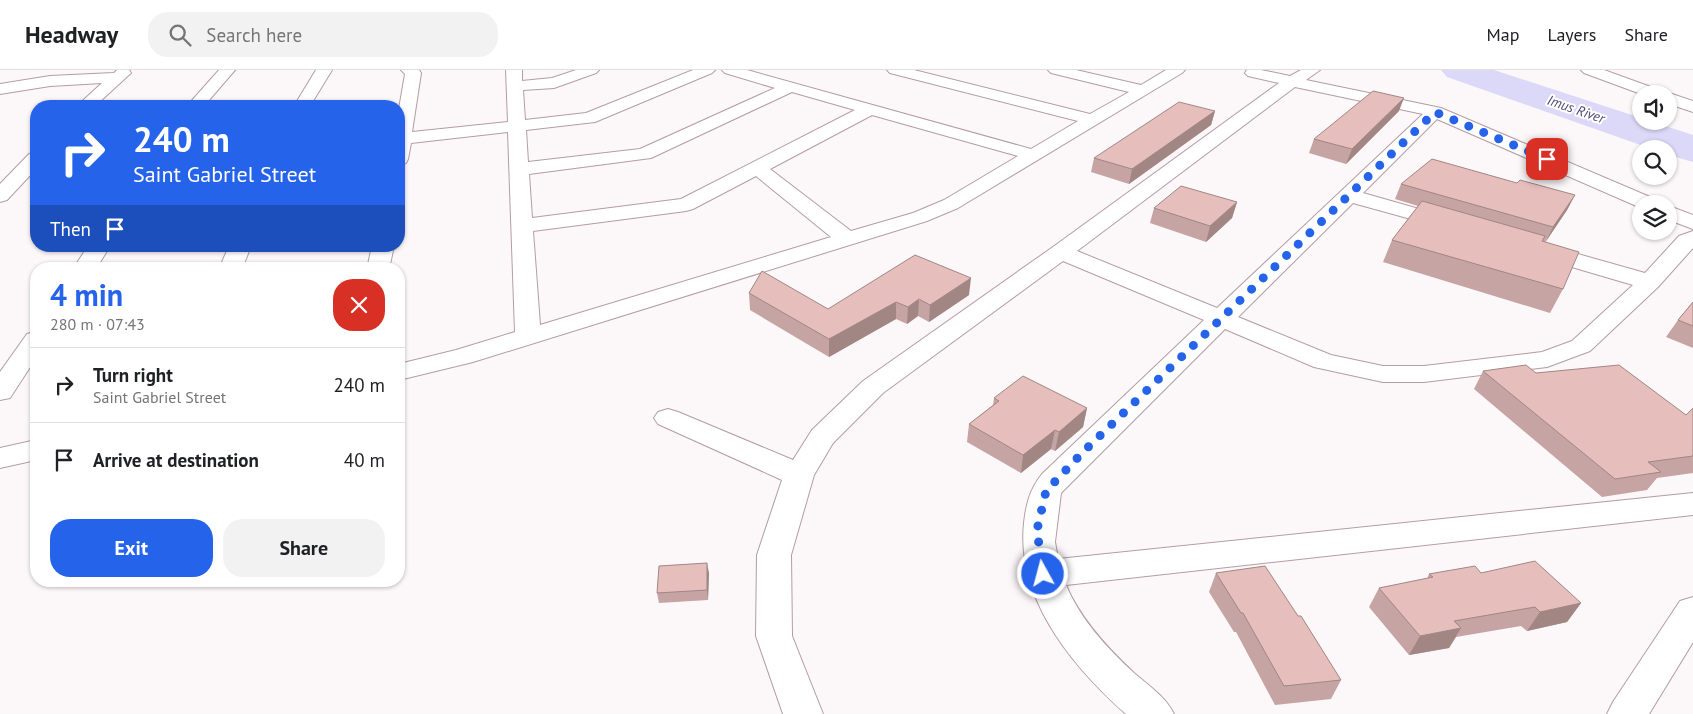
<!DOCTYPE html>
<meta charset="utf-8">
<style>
:root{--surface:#fff;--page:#f2f2f2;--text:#202124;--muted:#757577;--line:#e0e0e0;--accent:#2563eb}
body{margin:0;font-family:"PT Sans",sans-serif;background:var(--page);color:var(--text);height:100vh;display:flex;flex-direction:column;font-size:19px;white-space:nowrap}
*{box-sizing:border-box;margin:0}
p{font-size:16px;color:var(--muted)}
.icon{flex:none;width:28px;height:28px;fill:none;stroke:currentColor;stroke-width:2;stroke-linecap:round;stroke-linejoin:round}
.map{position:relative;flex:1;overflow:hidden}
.panel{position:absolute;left:30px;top:192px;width:375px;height:325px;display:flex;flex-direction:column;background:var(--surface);border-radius:20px;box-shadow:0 1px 4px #0004}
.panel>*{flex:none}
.hud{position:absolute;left:30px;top:30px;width:375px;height:152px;border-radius:20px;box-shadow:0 1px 4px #0004;background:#2563eb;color:#fff;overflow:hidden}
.fabs{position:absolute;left:1632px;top:15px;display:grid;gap:10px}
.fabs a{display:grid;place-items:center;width:45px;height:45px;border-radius:50%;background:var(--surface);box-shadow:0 1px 4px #0004;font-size:25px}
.pin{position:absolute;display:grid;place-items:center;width:42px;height:42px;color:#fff;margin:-21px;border-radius:10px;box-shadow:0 2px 8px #0006}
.me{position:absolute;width:55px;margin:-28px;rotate:353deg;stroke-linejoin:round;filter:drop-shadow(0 0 4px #0008)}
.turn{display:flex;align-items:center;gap:18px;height:105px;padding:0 20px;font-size:22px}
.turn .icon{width:65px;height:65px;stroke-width:2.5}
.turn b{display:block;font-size:35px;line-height:42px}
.then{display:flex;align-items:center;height:48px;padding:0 20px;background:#0003;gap:10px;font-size:19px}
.round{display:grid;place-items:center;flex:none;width:52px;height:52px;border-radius:20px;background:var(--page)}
.summary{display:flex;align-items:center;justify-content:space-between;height:85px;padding:0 20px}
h1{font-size:30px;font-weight:600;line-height:38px;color:var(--accent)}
.primary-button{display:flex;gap:10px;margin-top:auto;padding:10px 20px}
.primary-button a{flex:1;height:58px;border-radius:20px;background:var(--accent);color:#fff;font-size:20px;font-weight:600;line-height:58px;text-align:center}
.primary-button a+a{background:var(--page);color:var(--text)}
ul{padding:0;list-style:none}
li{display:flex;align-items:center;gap:15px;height:75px;padding:0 20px;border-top:1px solid var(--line)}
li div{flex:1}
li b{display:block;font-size:19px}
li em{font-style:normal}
header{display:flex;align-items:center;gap:30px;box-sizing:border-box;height:70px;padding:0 25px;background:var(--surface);border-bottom:1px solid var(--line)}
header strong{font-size:24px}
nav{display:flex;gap:28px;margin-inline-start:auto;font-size:18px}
.search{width:350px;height:45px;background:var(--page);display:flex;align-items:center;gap:12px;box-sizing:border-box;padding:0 18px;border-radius:20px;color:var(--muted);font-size:19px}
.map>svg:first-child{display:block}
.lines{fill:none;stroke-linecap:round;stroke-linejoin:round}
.river{fill:#dbd8f8;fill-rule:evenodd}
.minor-casing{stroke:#b59ca6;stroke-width:2}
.minor{fill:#fff;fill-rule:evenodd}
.wall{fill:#c6a4a3}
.shaded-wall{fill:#a18684}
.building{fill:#e6bfbd;stroke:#a18684}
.route{stroke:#2563eb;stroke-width:9;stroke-dasharray:0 16.2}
.labels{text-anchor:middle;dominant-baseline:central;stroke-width:4;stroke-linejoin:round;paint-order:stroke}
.far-water-label{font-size:14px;font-style:italic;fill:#4f4875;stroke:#fff}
</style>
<header>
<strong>Headway</strong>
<div class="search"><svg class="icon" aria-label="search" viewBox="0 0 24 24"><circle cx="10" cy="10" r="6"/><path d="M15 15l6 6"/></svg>Search here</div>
<nav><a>Map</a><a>Layers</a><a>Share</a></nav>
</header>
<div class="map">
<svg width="1693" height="644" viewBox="0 0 1693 644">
<rect width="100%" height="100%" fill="#fcf7f9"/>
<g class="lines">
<path class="river" d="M1441,0H1494L1641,48V51H1650L1693,65V92L1669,85V79H1652L1447,7Z"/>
<g class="minor-casing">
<path id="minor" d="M117,0H129L131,3L95,36H77L102,13L50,16L0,24V14L50,6L114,3Z
M219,0H235L204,36H187Z
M316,0H332L310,36H294Z
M401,0H419L421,3L412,62L508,52L506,0H522V11L552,8L576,0H599L596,3L554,18L523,20L525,50L586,43L693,0H715L712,3L595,52L526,60L528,92L640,79L775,18L725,3L722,0H747L1031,79L1078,51L890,3L887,0H914L1090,44L1129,22L1051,3L1048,0H1076L1141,15L1166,0H1185L1182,3L958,138L927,151L473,292L399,310V294L456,280L515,262L508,62L411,73L408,89L406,93L399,95V39L405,4ZM792,22L855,40L681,129L532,148L529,104L651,88ZM872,45L1018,86L944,130L913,143L851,161L770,99ZM756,106L831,167L540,255L533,161L686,141L693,139Z
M1247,0H1261L1290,6L1301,0H1320L1306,10L1441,38L1657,130L1660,134H1641V138L1437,49L1363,123L1454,149L1458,153L1454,157L1447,159L1353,133L1238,247L1331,285L1383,296H1424L1542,282L1572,271L1633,215L1531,185L1528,180L1531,175L1539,173L1645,203L1679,166L1693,161V178L1658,217L1590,281L1547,297L1424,312H1383L1314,297L1225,259L1061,423L1055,472L1058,489L1693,423V445L1066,515C1080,549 1107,578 1134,603C1149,616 1165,626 1174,644H1126C1072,596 1016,528 1024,453C1026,434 1030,419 1042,404L1204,250L1063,191L883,323L833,373L814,405L791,485L792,566L823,644H783L756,566L757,485L782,410L658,354L654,348L658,342L668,339L678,342L793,390L812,360L863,311L1053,177L1279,13L1248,6L1245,3ZM1295,17L1423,44L1217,238L1077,181Z
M1581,0H1604L1662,21L1664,24H1641L1584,3Z
M1669,23L1693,31V42L1669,34V24H1666Z
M36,82V99L7,130L0,132V114L29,84Z
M1669,136L1693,145V159L1669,150Z
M88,176H110L96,199H73Z
M229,176H251L242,199H219Z
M372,176H394L389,199H367Z
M36,261V288L10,328L0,330V302L27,264Z
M36,370V390L0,398V378Z
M1693,527V572L1649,644H1607L1613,632L1680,531Z"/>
</g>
<use href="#minor" class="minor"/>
</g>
<path class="wall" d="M1215,41L1211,55L1129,114L1091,102L1094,88Z
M1399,41L1346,94L1309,83L1314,69Z
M1517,113L1575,125L1567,140L1545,172L1563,219L1550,243L1383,192L1392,170L1418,136L1395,129L1401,114Z
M1237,132L1232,148L1206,172L1150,153L1154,138Z
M749,223L828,239L969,225L929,252L918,246L907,254L896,249L829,287L750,240Z
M1693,232V278L1666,267L1678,250Z
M1483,301L1536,303L1686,345L1693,338V403L1657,408L1647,420L1602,427L1474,319Z
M994,328L1087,338L1083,357L1055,381L1051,379L1021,403L967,372L969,354L993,335Z
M709,503L708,530L659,533L657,523Z
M1216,503L1341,610L1331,629L1275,635L1236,562H1234L1209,522Z
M1481,503L1581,533L1567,552L1527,561L1521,556L1456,567L1449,578L1409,585L1369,537L1379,518L1427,509L1429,504Z"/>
<path class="shaded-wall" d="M1404,28L1399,41L1346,94L1352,79Z
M1215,41L1211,55L1129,114L1132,99Z
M1575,125L1567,140L1545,173L1553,157Z
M1237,132L1232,148L1206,172L1210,156Z
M971,208L969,225L929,252L930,235Z
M919,229L918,246L907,254L908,237Z
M896,232V249L829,287V269Z
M1087,338L1083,357L1055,381L1059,362Z
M1055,360L1051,379L1021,403L1023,385Z
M707,493L709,503L708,530L707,520Z
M1581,533L1567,552L1527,561L1540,542Z
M1461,558L1449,578L1409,585L1420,566Z"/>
<path class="building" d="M1373,21L1404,28L1352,79L1314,69Z
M1179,32L1215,41L1132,99L1094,88Z
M1432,89L1517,113L1520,110L1575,125L1553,157L1401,114Z
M1181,116L1237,132L1210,156L1154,138Z
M1422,131L1545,166L1542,171L1579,182L1563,219L1392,170Z
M915,185L971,208L930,235L919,229L908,237L896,232L829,269L749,223L762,201L828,239Z
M1693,232V256L1678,250Z
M1526,295L1536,303L1619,295L1686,345L1693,338V386L1648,392L1661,402L1615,409L1483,301Z
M1023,306L1087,338L1059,362L1055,360L1023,385L969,354L999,331L994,328Z
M1535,491L1581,533L1540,542L1535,537L1454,551L1461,558L1420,566L1379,518L1433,507L1429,504L1475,496L1481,503Z
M707,493V520L657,523L659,496Z
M1265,496L1298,546H1301L1341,610L1284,616L1243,543H1241L1216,503Z"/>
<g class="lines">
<path class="route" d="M1043,504L1037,460L1046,421L1083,382L1435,42L1547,89"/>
</g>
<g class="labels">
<g class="far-water-label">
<text transform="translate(1576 39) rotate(19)">Imus River</text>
</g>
</g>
</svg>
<div class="fabs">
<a><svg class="icon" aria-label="sound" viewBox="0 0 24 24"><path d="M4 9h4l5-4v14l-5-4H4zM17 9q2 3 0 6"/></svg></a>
<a><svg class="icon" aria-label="search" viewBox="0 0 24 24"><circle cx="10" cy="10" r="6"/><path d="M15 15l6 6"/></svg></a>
<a><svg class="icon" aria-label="layers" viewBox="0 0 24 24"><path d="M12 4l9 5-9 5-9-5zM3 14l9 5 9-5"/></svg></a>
</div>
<div class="pin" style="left:1547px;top:89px;background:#d93025"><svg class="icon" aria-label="arrive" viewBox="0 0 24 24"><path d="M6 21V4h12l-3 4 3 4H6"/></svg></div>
<svg class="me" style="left:1043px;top:504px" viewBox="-20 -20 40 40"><circle r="17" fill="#2563eb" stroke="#fff" stroke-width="3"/><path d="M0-11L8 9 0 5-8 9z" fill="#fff"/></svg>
<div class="hud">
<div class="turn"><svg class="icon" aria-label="right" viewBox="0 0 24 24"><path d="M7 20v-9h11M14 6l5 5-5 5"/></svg><div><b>240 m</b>Saint Gabriel Street</div></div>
<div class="then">Then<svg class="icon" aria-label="arrive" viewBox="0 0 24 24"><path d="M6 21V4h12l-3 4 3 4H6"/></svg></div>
</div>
<section class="panel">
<div class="summary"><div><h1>4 min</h1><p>280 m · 07:43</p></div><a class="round" style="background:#d93025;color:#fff"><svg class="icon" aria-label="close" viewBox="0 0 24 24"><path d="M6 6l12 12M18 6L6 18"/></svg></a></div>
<ul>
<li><svg class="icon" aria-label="right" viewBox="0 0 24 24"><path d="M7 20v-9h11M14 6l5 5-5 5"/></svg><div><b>Turn right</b><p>Saint Gabriel Street</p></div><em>240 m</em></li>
<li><svg class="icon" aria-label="arrive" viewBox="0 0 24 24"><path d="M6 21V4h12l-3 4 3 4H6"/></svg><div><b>Arrive at destination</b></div><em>40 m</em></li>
</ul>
<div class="primary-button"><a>Exit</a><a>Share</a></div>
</section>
</div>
